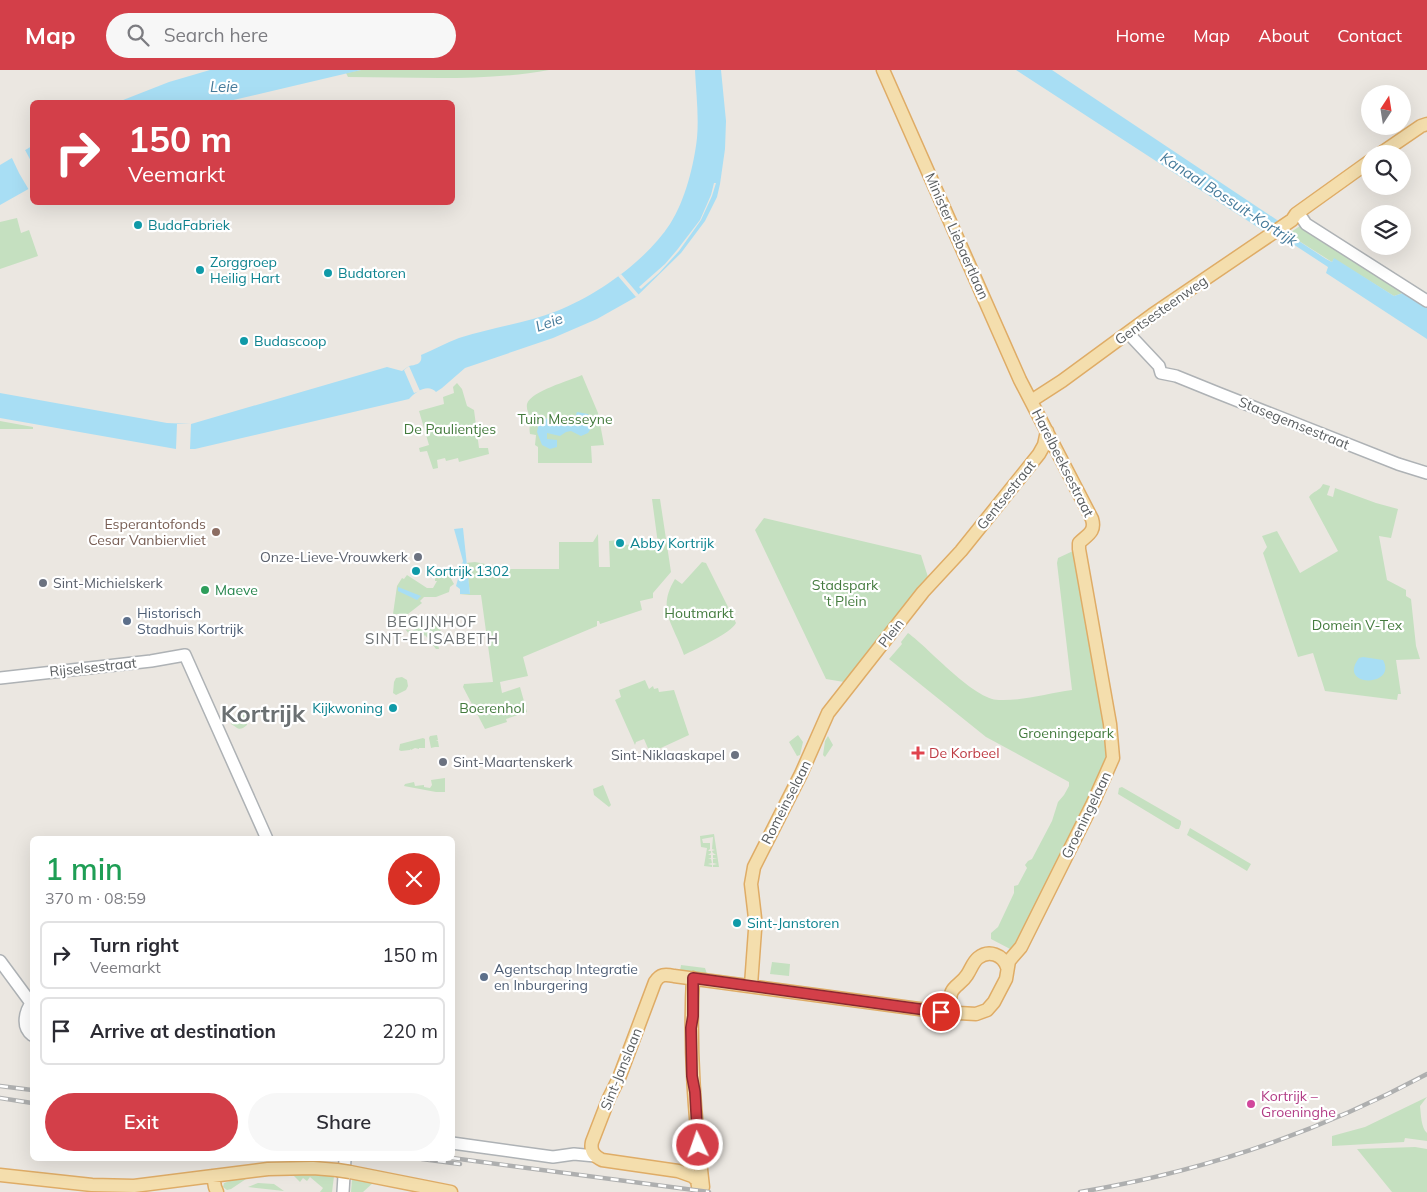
<!DOCTYPE html>
<meta charset="utf-8">
<style>
:root{--surface:#fff;--page:#f7f7f7;--text:#2b2b33;--muted:#7c7c81;--line:#e1e1e2;--accent:#d33f49}
body{margin:0;font-family:Mulish,sans-serif;background:var(--page);color:var(--text);height:100vh;display:flex;flex-direction:column;font-size:19px;white-space:nowrap}
*{box-sizing:border-box;margin:0}
p{font-size:16px;color:var(--muted)}
.icon{flex:none;width:28px;height:28px;fill:none;stroke:currentColor;stroke-width:2;stroke-linecap:round;stroke-linejoin:round}
.map{position:relative;flex:1;overflow:hidden}
.drawer{position:absolute;left:30px;top:766px;width:425px;height:325px;display:flex;flex-direction:column;background:var(--surface);border-radius:8px;box-shadow:0 5px 20px #0002}
.drawer>*{flex:none}
.guide{position:absolute;left:30px;top:30px;width:425px;height:105px;border-radius:8px;box-shadow:0 5px 20px #0002;background:#d33f49;color:#fff;overflow:hidden}
.needle{width:32px;rotate:12deg}
.tools{position:absolute;left:1361px;top:15px;display:grid;gap:10px}
.tools a{display:grid;place-items:center;width:50px;height:50px;border-radius:50%;background:var(--surface);box-shadow:0 5px 20px #0002;font-size:25px}
.pin{position:absolute;display:grid;place-items:center;width:42px;height:42px;color:#fff;margin:-21px;border:2px solid #fff;border-radius:50%;box-shadow:0 1px 5px #0007}
.me{position:absolute;width:55px;margin:-28px;rotate:357deg;stroke-linejoin:round;filter:drop-shadow(0 0 4px #0008)}
.turn{display:flex;align-items:center;gap:18px;height:105px;padding:0 15px;font-size:22px}
.turn .icon{width:65px;height:65px;stroke-width:2.5}
.turn b{display:block;font-size:35px;line-height:42px}
.round{display:grid;place-items:center;flex:none;width:52px;height:52px;border-radius:26px;background:var(--page)}
.headline{display:flex;align-items:center;justify-content:space-between;height:85px;padding:0 15px}
h1{font-size:30px;font-weight:600;line-height:38px;color:#1e9e55}
.button{display:flex;gap:10px;margin-top:auto;padding:10px 15px}
.button a{flex:1;height:58px;border-radius:30px;background:var(--accent);color:#fff;font-size:20px;font-weight:600;line-height:58px;text-align:center}
.button a+a{background:var(--page);color:var(--text)}
ul{padding:0;list-style:none}
li{display:flex;align-items:center;gap:15px;height:68px;margin:0 10px 8px;padding:0 5px;border:2px solid var(--line);border-radius:8px}
li div{flex:1}
li b{display:block;font-size:19px}
li em{font-style:normal}
header{display:flex;align-items:center;gap:30px;box-sizing:border-box;height:70px;padding:0 25px;background:var(--accent);color:#fff}
header strong{font-size:24px}
nav{display:flex;gap:28px;margin-inline-start:auto;font-size:18px}
.search{width:350px;height:45px;background:var(--page);display:flex;align-items:center;gap:12px;box-sizing:border-box;padding:0 18px;border-radius:28px;color:var(--muted);font-size:19px}
.map>svg:first-child{display:block}
.green{fill:#c5e0c0}
.water{fill:#a8def4}
.pier{fill:#ebe7e1}
.lines{fill:none;stroke-linecap:round;stroke-linejoin:round}
.secondary-casing{stroke:#aeb2b5;stroke-width:14}
.primary-casing{stroke:#dfac66;stroke-width:15}
.secondary{stroke:#fff;stroke-width:11}
.primary{stroke:#f4dead;stroke-width:12}
.rail-casing{stroke:#aeafaf;stroke-width:4.5}
.rail{stroke:#fff;stroke-width:2.5;stroke-dasharray:8;stroke-linecap:butt}
.primary-bridge-casing{stroke:#dfac66;stroke-width:15;stroke-linecap:butt}
.primary-bridge{stroke:#f4dead;stroke-width:12}
.route-casing{stroke:#89292f;stroke-width:12}
.route{stroke:#d33f49;stroke-width:9}
.culture-dot{fill:#0f9aa8;stroke:#fff;stroke-width:2}
.education-dot{fill:#8d6e63;stroke:#fff;stroke-width:2}
.worship-dot{fill:#6b7280;stroke:#fff;stroke-width:2}
.leisure-dot{fill:#2e9e5b;stroke:#fff;stroke-width:2}
.service-dot{fill:#5c6f8a;stroke:#fff;stroke-width:2}
.health-dot{fill:#e0444e;stroke:#fff;stroke-width:2}
.hotel-dot{fill:#d1479c;stroke:#fff;stroke-width:2}
.labels{text-anchor:middle;dominant-baseline:central;stroke-width:4.5;stroke-linejoin:round;paint-order:stroke}
.culture-label{font-size:14px;fill:#0d838f;stroke:#fff;text-anchor:start}
.street-label{font-size:14px;fill:#5a5e60;stroke:#fff}
.park-label{font-size:14px;fill:#447b3e;stroke:#fff}
.education-label{font-size:14px;fill:#785e54;stroke:#fff;text-anchor:end}
.worship-label{font-size:14px;fill:#5b616d;stroke:#fff;text-anchor:end}
.leisure-label{font-size:14px;fill:#27864d;stroke:#fff;text-anchor:start}
.service-label{font-size:14px;fill:#4e5e75;stroke:#fff;text-anchor:start}
.health-label{font-size:14px;fill:#be3a42;stroke:#fff;text-anchor:start}
.hotel-label{font-size:14px;fill:#b23c85;stroke:#fff;text-anchor:start}
.water-label{font-size:15px;font-style:italic;fill:#467b9b;stroke:#fff}
.neighbourhood-label{font-size:15px;letter-spacing:1px;fill:#6b7072;stroke:#fff}
.town-label{font-size:24px;font-weight:bold;fill:#6b7072;stroke:#fff}
</style>
<header>
<strong>Map</strong>
<div class="search"><svg class="icon" aria-label="search" viewBox="0 0 24 24"><circle cx="10" cy="10" r="6"/><path d="M15 15l6 6"/></svg>Search here</div>
<nav><a>Home</a><a>Map</a><a>About</a><a>Contact</a></nav>
</header>
<div class="map">
<svg width="1427" height="1122" viewBox="0 0 1427 1122">
<rect width="100%" height="100%" fill="#ebe7e1"/>
<path class="green" d="M361,0H549C483,12 414,7 348,7L346,3Z
M17,148L21,163L29,160L38,186L0,199V152Z
M1300,156L1396,217L1403,223L1394,226L1334,189L1332,192L1288,164Z
M582,305L598,343L604,375L591,376L592,393H538V377L535,375L536,365L530,364C529,359 530,354 530,349C529,343 526,340 527,334C531,321 569,311 582,305Z
M457,313L462,319L467,336L474,340L479,378H488L489,384L459,392L458,388L446,391L445,388L437,390L438,398L433,399L427,381L420,382L419,378L429,375L419,341L444,334L443,327L454,323L453,317Z
M0,351L33,357V359H0Z
M1323,414L1330,416L1327,425L1333,427L1335,418L1376,433L1398,439L1391,468L1379,466L1387,510L1406,520V526L1411,529L1416,576L1420,589L1396,590L1401,624H1398L1397,630L1325,621L1313,583L1298,587L1263,483L1267,477L1262,466L1277,461L1300,503L1338,481L1309,427C1313,421 1320,421 1323,414Z
M652,429H660L671,502L653,523V528L640,531L642,540L600,554L599,551H597V556L523,587L528,606L500,612L502,623L520,617L527,642L506,649L507,652L485,659L463,617L464,614L493,612L481,525H459L470,524L466,493L475,492L511,499H559V472H593L598,464L599,497H610L609,471L617,470V475L658,474Z
M764,448L921,485L928,507L844,612L826,609L755,460Z
M1073,481L1110,685L1014,881L991,869V863L998,857L1014,823V816L1018,815L1027,798L1025,795L1028,791L1032,789L1052,751L1058,732L1064,725L1069,716V712L986,667L889,589L902,574L901,572L908,563C930,579 974,630 999,630C1024,631 1048,623 1072,620L1057,493L1058,488Z
M702,492L706,493L736,553C731,563 696,579 684,585C674,555 656,540 675,509L682,514Z
M445,498L454,514L450,517L449,522L436,527H424L420,531L422,533L408,544H393L397,516L402,508L404,509L407,505L427,518H433L437,511H435V506L438,504L437,502L443,503Z
M437,546L440,547L441,574H438L439,579H436L425,565L417,573L405,559L412,561Z
M402,607L407,610L408,616L406,620L396,625L393,623L394,612L396,608Z
M645,610L649,619L653,616L654,619L658,618L659,622L674,620L689,665L650,683L644,669L636,672L635,675L615,630L621,627L619,620Z
M237,643L244,644L248,648L247,655C239,662 238,658 231,654Z
M437,665L438,670L436,671H438L439,677H435V676V677L431,678L429,668L430,666Z
M798,665L803,672L800,685L797,686L789,672Z
M828,666L833,675L825,687L823,685L825,671Z
M423,668L425,669V678H419V679L415,678L411,680L410,679V680L401,681L399,680L400,674Z
M445,708V722H436L404,716L405,714L414,712L415,716L424,715V717L430,718L432,715L431,710Z
M603,715L611,735L609,737L594,725L593,719Z
M1122,717L1181,751V754L1179,759H1176L1118,724L1119,718Z
M1190,758L1251,794L1247,801L1187,765Z
M714,764L719,797H713V795L717,794L713,793V789H717L713,788V785H716L713,783L712,781L715,780L712,779L713,767L702,769L703,773H710V779L708,781H711V783L708,785H711V788L708,789H711L712,793L708,794L712,795V797L704,796L707,778L701,777L700,766Z
M772,892L790,894L789,906L770,904Z
M681,895L705,898L707,904L680,901Z
M1427,1027L1420,1036C1421,1044 1421,1058 1427,1063V1071L1405,1068L1404,1072L1332,1076V1066L1365,1057Z
M1415,1077L1427,1079V1122H1392L1357,1079Z
M292,1104L334,1106L332,1122H320L323,1118L310,1107L307,1111L303,1108L300,1112Z
M249,1107L231,1119L227,1120L223,1117L224,1113L230,1111V1110Z
M352,1109L374,1112L363,1122H351Z
M258,1113L274,1114L284,1121L248,1117Z"/>
<path class="water" d="M210,0H361L225,32H118L169,12Z
M695,0H721L726,51L725,79L720,114L717,127L705,151L681,183L636,227L597,249L553,268L465,298L442,318L436,322C428,313 415,322 409,329L195,379H176L0,348V323L167,353L191,354L387,297L402,301L409,296C416,295 423,294 421,285C433,280 446,273 459,268C491,258 526,253 557,241C597,225 646,191 670,154C685,131 694,95 697,68C699,46 696,22 695,0Z
M1016,0H1052L1280,152L1276,156L1326,189L1332,192L1334,188L1394,226L1403,223L1427,238V269L1326,203L1328,197L1270,159L1265,162Z
M32,76V117L0,135V95Z
M577,342L588,344C592,350 593,357 588,363L581,366L571,361L566,362L560,366L547,363V369L557,370V377L550,379L542,375L537,362L539,352L548,348L564,354L573,353Z
M463,458L470,524H460V519L456,516L463,491L454,459Z
M398,517L421,526L417,530L398,521Z
M1363,587L1383,590C1398,617 1336,618 1359,588Z"/>
<path class="pier" d="M24,78L32,93V119L29,120L19,103L11,86Z
M714,113H716L712,126L701,150L679,181L659,203L641,219L639,217L665,194L677,180L700,150L711,125Z
M621,204L639,225L636,227L618,206Z
M409,296L420,321L414,323L404,300Z
M177,354H191L190,379H176Z"/>
<g class="lines">
<g class="secondary-casing">
<path id="secondary" d="M1302,148L1306,154L1427,231
M1128,263L1159,296L1161,303L1176,306L1218,323L1398,394L1427,403
M0,608L151,591L185,585L267,769
M0,891L31,933
M32,932C25,941 21,957 32,965
M452,1073L553,1087L574,1084L595,1086
M343,1122L345,1089"/>
</g>
<g class="primary-casing">
<path id="primary" d="M1380,84L1421,56L1427,54
M1031,331L1062,311L1152,245L1292,150L1296,144L1370,91
M693,908C689,978 695,1048 703,1117
M751,915L755,860V848L751,814L754,797L801,704L828,643L923,522L961,481L1039,384L1044,375L1047,361
M959,943L951,938C947,915 959,918 967,905C971,899 973,892 978,888C989,879 1003,885 1007,897
M350,1102L451,1122
M0,1105L92,1115L134,1116L268,1099L313,1098L337,1100
M213,1106L215,1117L217,1122
M699,1122L697,1110L692,1106L678,1101L602,1090C594,1086 590,1081 592,1072L609,1028L619,1008L655,912C660,904 665,904 674,906L941,942L976,944L987,940L994,932L1006,909L1009,891L1021,877L1093,733L1113,688L1110,654L1079,479V473C1087,465 1096,462 1092,449L1020,310L883,0"/>
</g>
<use href="#secondary" class="secondary"/>
<use href="#primary" class="primary"/>
<g class="rail-casing">
<path id="rail" d="M0,1016L32,1020
M0,1028L32,1033
M452,1088L709,1122
M422,1089L460,1094
M1080,1122C1201,1102 1319,1062 1427,1004"/>
</g>
<use href="#rail" class="rail"/>
<g class="primary-bridge-casing">
<path id="primary-bridge" d="M337,1100L350,1102"/>
</g>
<use href="#primary-bridge" class="primary-bridge"/>
</g>
<g class="lines">
<g class="route-casing">
<path id="route" d="M698,1075L695,1022L692,1006L691,958L693,946V908L941,942"/>
</g>
<use href="#route" class="route"/>
</g>
<g class="culture-dot">
<circle cx="138" cy="155" r="5"/>
<circle cx="200" cy="200" r="5"/>
<circle cx="328" cy="203" r="5"/>
<circle cx="244" cy="271" r="5"/>
<circle cx="620" cy="473" r="5"/>
<circle cx="416" cy="501" r="5"/>
<circle cx="393" cy="638" r="5"/>
<circle cx="737" cy="853" r="5"/>
</g>
<circle class="education-dot" cx="216" cy="462" r="5"/>
<g class="worship-dot">
<circle cx="418" cy="487" r="5"/>
<circle cx="43" cy="513" r="5"/>
<circle cx="735" cy="685" r="5"/>
<circle cx="443" cy="692" r="5"/>
</g>
<circle class="leisure-dot" cx="205" cy="520" r="5"/>
<g class="service-dot">
<circle cx="127" cy="551" r="5"/>
<circle cx="484" cy="907" r="5"/>
</g>
<path class="health-dot" d="M915.5 675.5h5v5h5v5h-5v5h-5v-5h-5v-5h5z"/>
<circle class="hotel-dot" cx="1251" cy="1034" r="5"/>
<g class="labels">
<g class="culture-label">
<text x="148" y="155">BudaFabriek</text>
<text x="210" y="192">Zorggroep<tspan x="210" dy="16">Heilig Hart</tspan></text>
<text x="338" y="203">Budatoren</text>
<text x="254" y="271">Budascoop</text>
<text x="630" y="473">Abby Kortrijk</text>
<text x="426" y="501">Kortrijk 1302</text>
<text x="383" y="638" text-anchor="end">Kijkwoning</text>
<text x="747" y="853">Sint-Janstoren</text>
</g>
<g class="street-label">
<text transform="translate(957 166) rotate(66)">Minister Liebaertlaan</text>
<text transform="translate(1161 240) rotate(-35)">Gentsesteenweg</text>
<text transform="translate(1294 353) rotate(22)">Stasegemsestraat</text>
<text transform="translate(1063 393) rotate(63)">Harelbeeksestraat</text>
<text transform="translate(1006 425) rotate(-51)">Gentsestraat</text>
<text transform="translate(891 563) rotate(-52)">Plein</text>
<text transform="translate(93 597) rotate(-6)">Rijselsestraat</text>
<text transform="translate(786 732) rotate(-63)">Romeinselaan</text>
<text transform="translate(1086 745) rotate(-64)">Groeningelaan</text>
<text transform="translate(621 999) rotate(-68)">Sint-Janslaan</text>
</g>
<g class="park-label">
<text x="565" y="349">Tuin Messeyne</text>
<text x="450" y="359">De Paulientjes</text>
<text x="845" y="515">Stadspark<tspan x="845" dy="16">'t Plein</tspan></text>
<text x="699" y="543">Houtmarkt</text>
<text x="1357" y="555">Domein V-Tex</text>
<text x="492" y="638">Boerenhol</text>
<text x="1066" y="663">Groeningepark</text>
</g>
<g class="education-label">
<text x="206" y="454">Esperantofonds<tspan x="206" dy="16">Cesar Vanbiervliet</tspan></text>
</g>
<g class="worship-label">
<text x="408" y="487">Onze-Lieve-Vrouwkerk</text>
<text x="53" y="513" text-anchor="start">Sint-Michielskerk</text>
<text x="725" y="685">Sint-Niklaaskapel</text>
<text x="453" y="692" text-anchor="start">Sint-Maartenskerk</text>
</g>
<g class="leisure-label">
<text x="215" y="520">Maeve</text>
</g>
<g class="service-label">
<text x="137" y="543">Historisch<tspan x="137" dy="16">Stadhuis Kortrijk</tspan></text>
<text x="494" y="899">Agentschap Integratie<tspan x="494" dy="16">en Inburgering</tspan></text>
</g>
<g class="health-label">
<text x="929" y="683">De Korbeel</text>
</g>
<g class="hotel-label">
<text x="1261" y="1026">Kortrijk –<tspan x="1261" dy="16">Groeninghe</tspan></text>
</g>
<g class="water-label">
<text x="224" y="16">Leie</text>
<text transform="translate(1229 129) rotate(33)">Kanaal Bossuit-Kortrijk</text>
<text transform="translate(549 252) rotate(-20)">Leie</text>
</g>
<g class="neighbourhood-label">
<text x="432" y="551">BEGIJNHOF<tspan x="432" dy="17">SINT-ELISABETH</tspan></text>
</g>
<g class="town-label">
<text x="263" y="643">Kortrijk</text>
</g>
</g>
</svg>
<div class="tools">
<a><svg class="needle" viewBox="-14 -14 28 28"><path d="M0-13l5 13h-10z" fill="#e53935"/><path d="M0 13l5-13h-10z" fill="#7c7c81"/></svg></a>
<a><svg class="icon" aria-label="search" viewBox="0 0 24 24"><circle cx="10" cy="10" r="6"/><path d="M15 15l6 6"/></svg></a>
<a><svg class="icon" aria-label="layers" viewBox="0 0 24 24"><path d="M12 4l9 5-9 5-9-5zM3 14l9 5 9-5"/></svg></a>
</div>
<div class="pin" style="left:941px;top:942px;background:#d93025"><svg class="icon" aria-label="arrive" viewBox="0 0 24 24"><path d="M6 21V4h12l-3 4 3 4H6"/></svg></div>
<svg class="me" style="left:698px;top:1075px" viewBox="-20 -20 40 40"><circle r="17" fill="#d33f49" stroke="#fff" stroke-width="3"/><path d="M0-11L8 9 0 5-8 9z" fill="#fff"/></svg>
<div class="guide">
<div class="turn"><svg class="icon" aria-label="right" viewBox="0 0 24 24"><path d="M7 20v-9h11M14 6l5 5-5 5"/></svg><div><b>150 m</b>Veemarkt</div></div>
</div>
<section class="drawer">
<div class="headline"><div><h1>1 min</h1><p>370 m · 08:59</p></div><a class="round" style="background:#d93025;color:#fff"><svg class="icon" aria-label="close" viewBox="0 0 24 24"><path d="M6 6l12 12M18 6L6 18"/></svg></a></div>
<ul>
<li><svg class="icon" aria-label="right" viewBox="0 0 24 24"><path d="M7 20v-9h11M14 6l5 5-5 5"/></svg><div><b>Turn right</b><p>Veemarkt</p></div><em>150 m</em></li>
<li><svg class="icon" aria-label="arrive" viewBox="0 0 24 24"><path d="M6 21V4h12l-3 4 3 4H6"/></svg><div><b>Arrive at destination</b></div><em>220 m</em></li>
</ul>
<div class="button"><a>Exit</a><a>Share</a></div>
</section>
</div>
